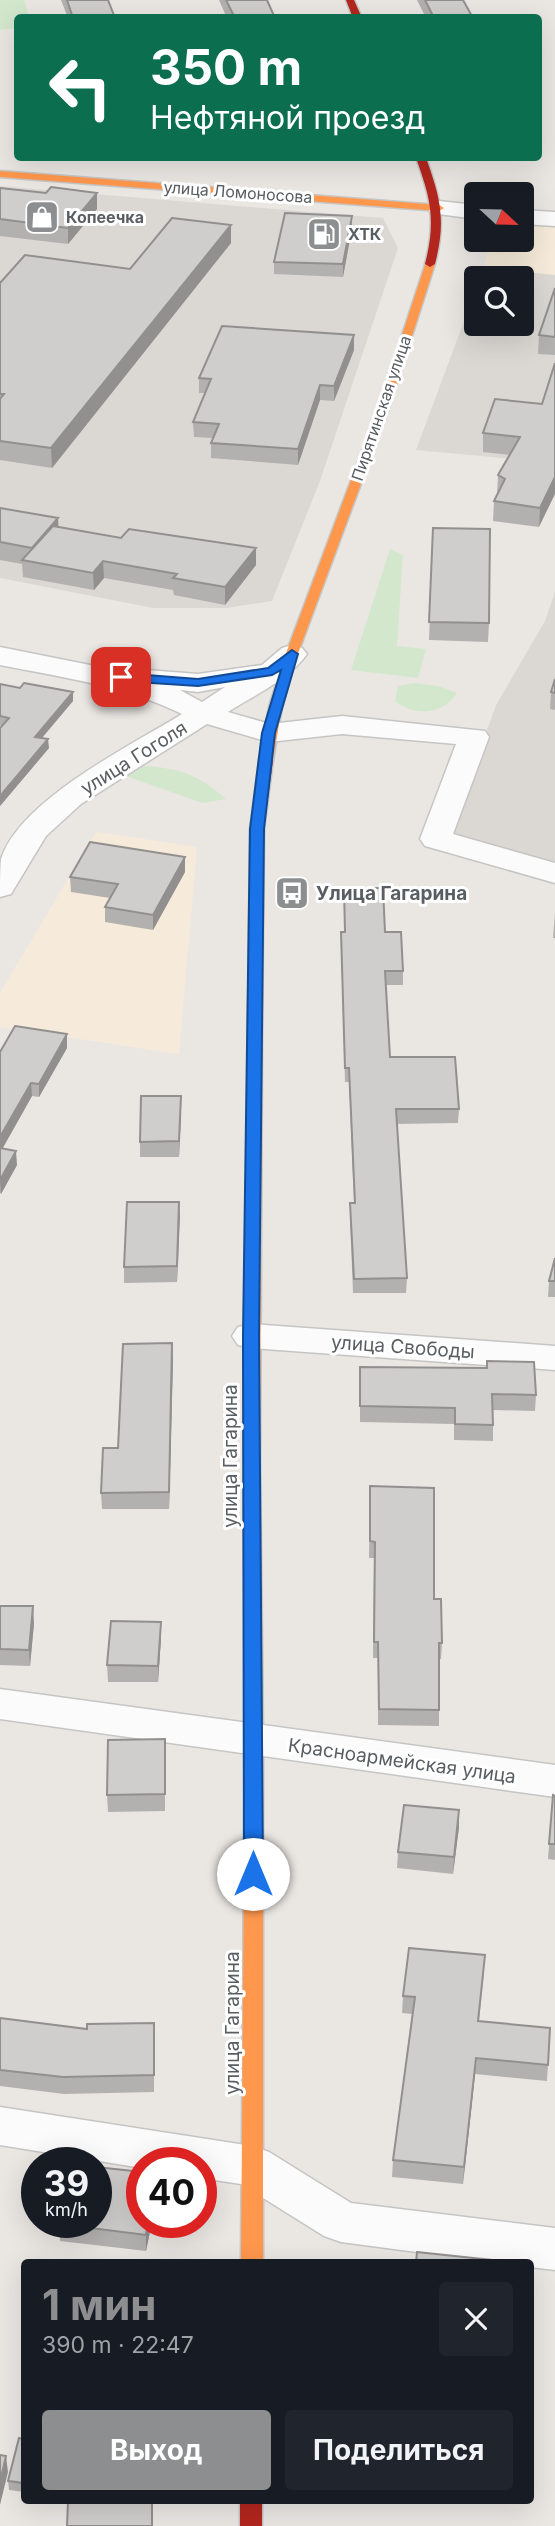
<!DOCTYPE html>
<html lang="ru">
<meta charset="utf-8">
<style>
:root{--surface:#171b24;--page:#20242c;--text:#f1f3f6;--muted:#9ea1a6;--accent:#8c8e8f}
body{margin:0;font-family:Inter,sans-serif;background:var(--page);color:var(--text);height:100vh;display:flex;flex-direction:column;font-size:26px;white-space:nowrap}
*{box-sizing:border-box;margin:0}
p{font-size:23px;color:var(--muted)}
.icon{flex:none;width:38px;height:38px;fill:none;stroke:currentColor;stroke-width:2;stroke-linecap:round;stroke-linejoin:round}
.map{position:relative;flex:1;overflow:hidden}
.panel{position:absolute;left:21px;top:2259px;width:513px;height:245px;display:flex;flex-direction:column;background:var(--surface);border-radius:7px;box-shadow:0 7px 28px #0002}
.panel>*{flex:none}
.banner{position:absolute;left:14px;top:14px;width:528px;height:147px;border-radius:7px;box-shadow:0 7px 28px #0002;background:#0b6e4f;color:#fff;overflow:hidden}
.needle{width:46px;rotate:112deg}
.tools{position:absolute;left:464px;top:182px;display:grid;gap:14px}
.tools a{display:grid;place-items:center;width:70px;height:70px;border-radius:7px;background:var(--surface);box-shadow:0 7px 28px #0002;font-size:35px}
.speed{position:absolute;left:21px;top:2147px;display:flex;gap:14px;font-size:35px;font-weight:700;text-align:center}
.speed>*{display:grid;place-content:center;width:91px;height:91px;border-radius:50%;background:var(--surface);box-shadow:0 7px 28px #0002;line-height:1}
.speed small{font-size:18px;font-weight:400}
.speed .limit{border:10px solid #d22;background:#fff;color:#111}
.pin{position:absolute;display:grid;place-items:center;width:60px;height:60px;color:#fff;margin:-30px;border-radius:14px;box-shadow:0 4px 10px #0006}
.me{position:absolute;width:77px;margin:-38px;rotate:0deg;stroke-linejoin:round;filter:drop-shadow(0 0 5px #0008)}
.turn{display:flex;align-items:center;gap:24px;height:147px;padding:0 21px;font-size:32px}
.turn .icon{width:91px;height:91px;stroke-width:2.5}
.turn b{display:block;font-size:49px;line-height:60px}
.round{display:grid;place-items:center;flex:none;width:74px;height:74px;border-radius:7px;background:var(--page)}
.head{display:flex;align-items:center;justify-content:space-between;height:119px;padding:0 21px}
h1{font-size:42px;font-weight:700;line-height:52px;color:var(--accent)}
.button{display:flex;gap:14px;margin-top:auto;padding:14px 21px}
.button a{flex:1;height:80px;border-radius:7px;background:var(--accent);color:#fff;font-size:28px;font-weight:700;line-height:80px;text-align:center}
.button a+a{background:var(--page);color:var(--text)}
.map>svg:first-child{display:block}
.commercial{fill:#f6ebda}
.industrial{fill:#dbd8d4}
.green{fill:#d3e7cc}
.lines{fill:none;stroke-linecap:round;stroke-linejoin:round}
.street-casing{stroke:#c5c5c4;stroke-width:3}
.fast-casing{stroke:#c6c6c6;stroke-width:3}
.slow-casing{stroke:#c6c6c6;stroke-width:3}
.jam-casing{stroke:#c6c6c6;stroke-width:3}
.street{fill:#fcfbfb;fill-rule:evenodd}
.fast{fill:#63d668;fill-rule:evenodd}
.slow{fill:#ff974d;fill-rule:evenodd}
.jam{fill:#b3261e;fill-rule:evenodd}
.wall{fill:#b3b1af}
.shaded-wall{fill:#92908f}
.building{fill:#d0cecc;stroke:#92908f;stroke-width:2}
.route{fill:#1a73e8;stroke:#114b97;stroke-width:2}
.labels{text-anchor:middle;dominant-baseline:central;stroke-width:6;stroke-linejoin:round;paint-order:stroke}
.far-street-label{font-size:16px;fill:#595e62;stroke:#fff}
.far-poi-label{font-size:16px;font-weight:bold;fill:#595e62;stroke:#fff;text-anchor:start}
.street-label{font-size:19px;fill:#595e62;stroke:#fff}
.poi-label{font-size:19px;font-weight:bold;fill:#595e62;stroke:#fff;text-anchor:start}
</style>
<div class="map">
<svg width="555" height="2526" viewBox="0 0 555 2526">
<rect width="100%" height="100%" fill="#eae7e3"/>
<path class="commercial" d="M527,226L555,227V275L484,268L490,240H522V227Z
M96,832L197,847L179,1054L0,1027V993Z"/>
<path class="industrial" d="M0,186L383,218L398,248L320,481L272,601L226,608H153L0,578Z
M484,268L555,275V463L416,450L476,289V324H522V278H480Z
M555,592V866L449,837L496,705L545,621Z"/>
<path class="green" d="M0,0H24L29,17L18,18L17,28L0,30Z
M390,549L403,555L397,646L426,649L418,678L351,670Z
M415,683L438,686L457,693C443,715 415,717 395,701L398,686Z
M144,766C180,768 199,775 226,799L202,803L126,776Z"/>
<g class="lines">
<g class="street-casing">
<path id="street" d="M439,201L476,205V219L431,213L427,208L431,203Z
M522,210L555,212V226L522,224Z
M292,645L302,648L307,654C289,680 254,695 228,712L270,724L342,716L485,731L489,737L453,834L555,863V883L425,846L420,839L456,744L342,734L269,742L207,724L81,804L46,836L11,894L0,897C0,886 0,870 1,859C20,800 130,746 182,714C125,686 61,677 0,665V647L95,666L198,674L262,665L282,648ZM225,687L202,702L180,690L198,692Z
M251,1324L555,1346V1370L251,1348L238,1345L232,1336L238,1327Z
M0,1689L555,1765V1797L0,1719Z
M0,2107L252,2146L269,2152L351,2203L555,2228V2270L530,2267V2263H500L341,2242L324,2236L241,2184L201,2178V2163H142V2168L0,2145Z"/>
</g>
<g class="fast-casing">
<path id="fast" d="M252,1461L260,1467L263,1731L260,1736H248L245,1731L244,1467Z"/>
</g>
<g class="slow-casing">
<path id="slow" d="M0,171L439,205L444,208L439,211L0,177Z
M426,262L435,264L388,411L297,656L282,707L273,760L271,763H261L259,760L269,707L285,656L377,411Z
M255,1025L262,1029L260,1467L252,1473L244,1467L248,1029Z
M254,1724L260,1726L263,1731V2263H241L245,1731L248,1726Z"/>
</g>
<g class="jam-casing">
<path id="jam" d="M346,0H354L362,18H353Z
M416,158H426C441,199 446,221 435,264L430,267L425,264C436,221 431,199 416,158Z
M266,756L273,760L264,829L262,1029L255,1033L248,1029L250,829L259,760Z
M240,2501H262V2526H240Z"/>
</g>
<use href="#street" class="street"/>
<use href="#fast" class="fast"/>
<use href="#slow" class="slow"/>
<use href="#jam" class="jam"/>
</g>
<path class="wall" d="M61,0H108L115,18H68Z
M219,0H267L275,18H227Z
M417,0H463L473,18H426Z
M276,158H297L295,160L277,161Z
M299,158H339L299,160Z
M0,188L46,193H97V209L68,244L0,236Z
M231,225V243L52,468L0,460V283L130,269Z
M352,228L343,277L274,274V262Z
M555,288V355L538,354L539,335Z
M354,350L334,401L320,400L298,465L211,458V443L213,438L194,437L193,422L205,393H199V378Z
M555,363L539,527L493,521L494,501L497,494L498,475L510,455L483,452V433L542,404Z
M0,508L58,527L121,538L256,548V565L225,605L174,595L173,590L104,578L94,590L23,577L22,564L0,560Z
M433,528L489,623L488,642L429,640Z
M555,679V710L550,709L551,692Z
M0,684L20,688L73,692V701L42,738L49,748L0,806V728L2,726L0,725Z
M185,857V872L153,930L105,922V907L110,898L71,892L70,877Z
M344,888L385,932L403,971V985H386L390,1057L459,1109L458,1123L397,1124L407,1278L406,1293H353L350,1217V1203H354L349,1082H345L341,946V932H345Z
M555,912V938H553Z
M67,1034V1048L39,1097L32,1096L2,1149L17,1165L1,1194L0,1193V1052Z
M181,1112L179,1157H140V1142Z
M179,1202L177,1282L124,1283V1267Z
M555,1258V1297H548L549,1281Z
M173,1359L169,1509H102L101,1493L118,1448Z
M360,1367L536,1395L535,1411L493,1410V1441L454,1440V1424L360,1422Z
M370,1486L434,1599L442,1643L441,1659H439V1726L378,1725V1658H373L374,1558H369Z
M0,1606L34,1623L30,1666L0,1665Z
M161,1622V1638L158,1682H108L107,1665Z
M165,1739V1811L108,1812L107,1795Z
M553,1795L555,1796V1860L548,1859Z
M459,1827L453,1874L397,1868L398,1852Z
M484,1972L479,2021L550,2028L547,2081L475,2074L463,2184L392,2177L393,2160L412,2014L402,2013L403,1996Z
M0,2018L154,2040V2092L64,2094L0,2086Z
M152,2222L146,2251L60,2241L59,2224Z
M24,2439V2492L9,2490L8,2481Z"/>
<path class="shaded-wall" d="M97,193V209L68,244V228Z
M352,216V228L343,277V264Z
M231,225V243L52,468L51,448Z
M354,335V350L334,401V386Z
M320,385V400L298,465V449Z
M555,477V494L539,527L540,508Z
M58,518L59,536L33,562L32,548Z
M256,548V565L225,605V587Z
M103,561L104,578L94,590L93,573Z
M73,692V701L35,746V737Z
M48,739L49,748L0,806V796Z
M185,857V872L153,930V915Z
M67,1034V1048L39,1097V1084Z
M31,1083L32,1096L0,1153V1137Z
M181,1096V1112L179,1157V1141Z
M16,1151L17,1165L1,1194L0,1180Z
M179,1202L180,1217L177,1282V1266Z
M172,1343L173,1359L169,1509V1492Z
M33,1606L34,1623L30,1666L29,1650Z
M161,1622V1638L158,1682V1666Z
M459,1810V1827L453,1874L454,1857Z
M476,2058L475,2074L463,2184L464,2167Z
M148,2222H152L146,2251V2235Z
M6,2456L8,2472L0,2505V2482Z"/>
<path class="building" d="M67,0H108L115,18H73Z
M226,0H267L275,18H235Z
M425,0H463L473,18H434Z
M51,187L97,193L68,228L0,219V188L46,193Z
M285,213L352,216L343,264L274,262Z
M172,218L231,225L51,448L0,441V399L4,394H0V283L25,255L130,269Z
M555,288V337L539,335Z
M222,326L354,335L334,386L320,385L298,449L211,443L219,424L193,422L211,379L199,378Z
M555,363V477L540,508L494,501L505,479L498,475L520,437L483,433L495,399L542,404Z
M0,508L58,518L32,548L0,542Z
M53,526L121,538L129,529L256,548L225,587L173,578L177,574L103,561L93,573L22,560Z
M433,528L490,529L489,623L429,622Z
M555,679V693L551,692Z
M24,683L73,692L35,737L48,739L0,796V728L9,718L0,716V684L20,688Z
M90,842L185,857L153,915L105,907L118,884L70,877Z
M344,888H383L385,932H401L403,971H385L390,1057H455L459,1109H396L407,1278L354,1279L350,1203H355L349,1068H345L341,932H345Z
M15,1026L67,1034L39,1084L31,1083L0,1137V1052Z
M141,1096H181L179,1141L140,1142Z
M0,1148L16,1151L0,1180Z
M127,1202H179L177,1266L124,1267Z
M555,1258V1281H549Z
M172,1343L169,1492L101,1493L103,1448H118L123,1344Z
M487,1361L534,1362L536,1395L492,1394L493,1425L455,1424V1408L360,1406V1367L487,1368Z
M370,1486L434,1488V1599H441L442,1643H439V1710L379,1709L378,1642H374L375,1542L370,1541Z
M0,1606H33L29,1650L0,1649Z
M111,1621L161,1622L158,1666L107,1665Z
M165,1739V1794L107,1795L108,1740Z
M553,1795L555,1796V1844H549Z
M404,1805L459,1810L454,1857L398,1852Z
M409,1948L485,1955L478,2021L550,2028L548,2065L476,2058L464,2167L393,2160L415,1997L403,1996Z
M0,2018L87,2029V2024L154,2023V2075L63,2077L0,2070Z
M96,2167L142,2172V2222H148L146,2235L59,2224L60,2222H96Z
M417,2252L501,2261V2263H416Z
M19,2438L24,2439V2483L8,2481Z
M0,2455L6,2456L0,2482Z
M68,2501H152V2526H67Z"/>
<path class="route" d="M292,650L298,654L275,733L264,829L259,1336L263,1874L260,1879L253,1881L246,1879L244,1874L243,1336L250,829L262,733L281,670L272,675L198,686L121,681L115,677L121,673L198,679L268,668Z"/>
<defs>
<g id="shop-square" transform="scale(1.75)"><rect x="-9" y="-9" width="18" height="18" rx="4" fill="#8c8e8f" stroke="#fff"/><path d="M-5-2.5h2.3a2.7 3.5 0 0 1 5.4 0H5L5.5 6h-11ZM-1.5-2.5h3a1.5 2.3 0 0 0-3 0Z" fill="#fff"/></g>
<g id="fuel-square" transform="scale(1.75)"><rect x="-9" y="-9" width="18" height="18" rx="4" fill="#8c8e8f" stroke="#fff"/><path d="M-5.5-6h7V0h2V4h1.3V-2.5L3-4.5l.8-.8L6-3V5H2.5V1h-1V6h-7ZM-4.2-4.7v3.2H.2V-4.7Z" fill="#fff"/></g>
<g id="bus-square" transform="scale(1.75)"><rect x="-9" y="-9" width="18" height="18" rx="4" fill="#8c8e8f" stroke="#fff"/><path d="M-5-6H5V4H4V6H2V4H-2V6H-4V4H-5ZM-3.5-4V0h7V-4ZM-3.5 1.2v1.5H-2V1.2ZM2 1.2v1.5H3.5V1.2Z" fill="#fff"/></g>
</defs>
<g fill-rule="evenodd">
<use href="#shop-square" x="42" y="217"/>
<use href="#fuel-square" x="324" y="234"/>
<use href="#bus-square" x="292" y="893"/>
</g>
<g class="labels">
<g class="far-street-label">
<text transform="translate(238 192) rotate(4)">улица Ломоносова</text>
<text transform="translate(381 408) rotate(-71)">Пирятинская улица</text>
</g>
<g class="far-poi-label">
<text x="66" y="217">Копеечка</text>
<text x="348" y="234">ХТК</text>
</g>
<g class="street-label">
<text transform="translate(134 758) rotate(-32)">улица Гоголя</text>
<text transform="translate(403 1347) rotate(4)">улица Свободы</text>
<text transform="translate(230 1456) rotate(-90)">улица Гагарина</text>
<text transform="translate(402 1761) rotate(8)">Красноармейская улица</text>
<text transform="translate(232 2023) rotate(-90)">улица Гагарина</text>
</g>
<g class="poi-label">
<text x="316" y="893">Улица Гагарина</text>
</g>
</g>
</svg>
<div class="tools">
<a><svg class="needle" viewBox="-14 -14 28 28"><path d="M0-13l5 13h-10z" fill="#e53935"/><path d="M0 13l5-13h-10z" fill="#9ea1a6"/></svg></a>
<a><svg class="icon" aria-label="search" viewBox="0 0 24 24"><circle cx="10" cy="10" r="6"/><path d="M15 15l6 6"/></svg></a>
</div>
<div class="speed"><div>39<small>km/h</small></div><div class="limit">40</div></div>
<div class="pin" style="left:121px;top:677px;background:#d93025"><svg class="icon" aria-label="arrive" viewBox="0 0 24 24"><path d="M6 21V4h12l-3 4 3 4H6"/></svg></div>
<svg class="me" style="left:253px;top:1874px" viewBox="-20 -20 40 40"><circle r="19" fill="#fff"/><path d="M0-13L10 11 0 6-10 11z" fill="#1a73e8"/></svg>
<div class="banner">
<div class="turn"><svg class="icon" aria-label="left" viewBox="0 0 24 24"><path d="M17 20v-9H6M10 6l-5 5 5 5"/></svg><div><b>350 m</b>Нефтяной проезд</div></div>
</div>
<section class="panel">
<div class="head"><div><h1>1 мин</h1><p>390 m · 22:47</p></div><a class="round"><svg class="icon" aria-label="close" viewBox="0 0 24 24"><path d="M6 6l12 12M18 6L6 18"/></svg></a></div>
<div class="button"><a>Выход</a><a>Поделиться</a></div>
</section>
</div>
